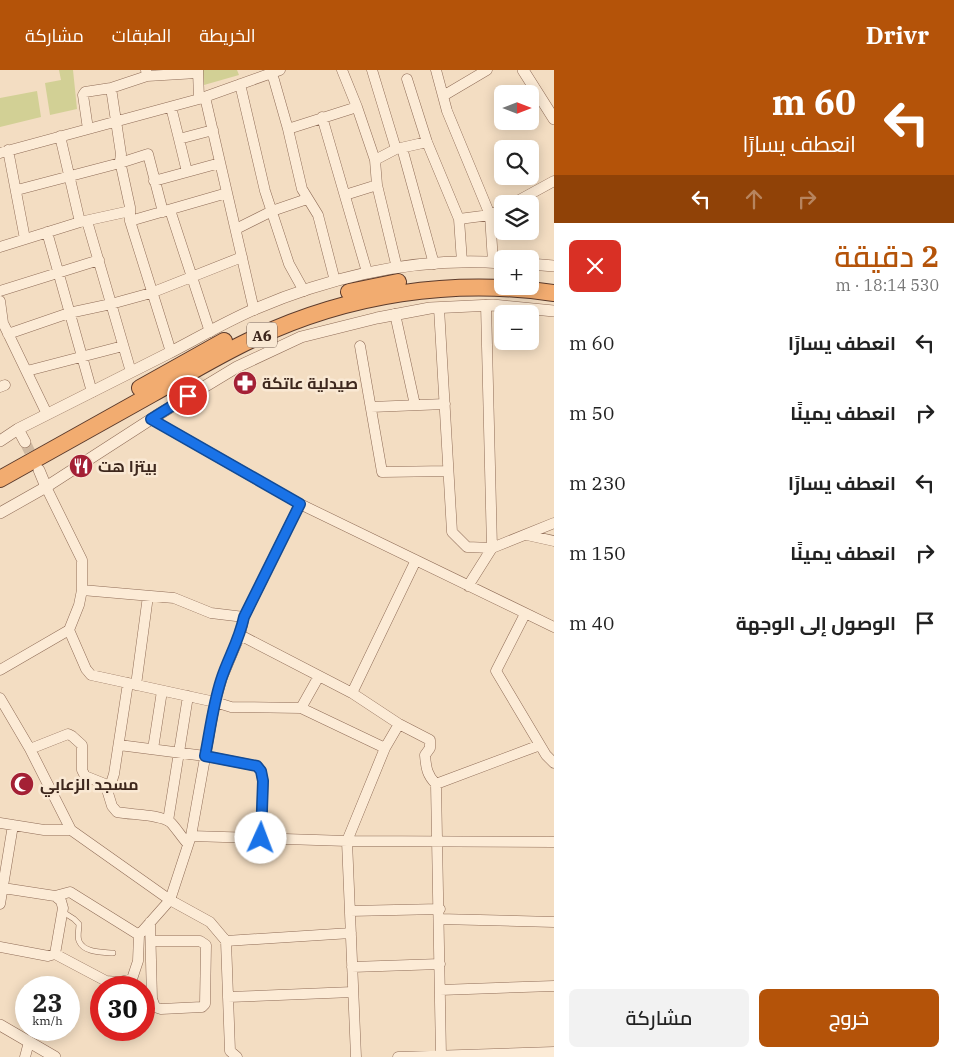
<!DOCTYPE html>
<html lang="ar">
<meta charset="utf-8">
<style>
:root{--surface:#fff;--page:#f2f2f2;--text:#222;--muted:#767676;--accent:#b45309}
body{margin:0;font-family:"IBM Plex Serif",Cairo,serif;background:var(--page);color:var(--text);direction:rtl;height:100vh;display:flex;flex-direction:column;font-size:19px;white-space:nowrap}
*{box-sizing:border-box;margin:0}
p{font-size:16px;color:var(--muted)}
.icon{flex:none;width:28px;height:28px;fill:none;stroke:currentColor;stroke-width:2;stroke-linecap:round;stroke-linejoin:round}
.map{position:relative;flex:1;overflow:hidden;direction:ltr}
.details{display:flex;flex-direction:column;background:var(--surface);width:400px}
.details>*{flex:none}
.guide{background:#b45309;color:#fff;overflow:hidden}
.needle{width:32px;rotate:90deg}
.controls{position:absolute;left:494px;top:15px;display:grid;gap:10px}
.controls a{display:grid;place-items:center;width:45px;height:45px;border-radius:8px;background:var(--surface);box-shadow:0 2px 12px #0003;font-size:25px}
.speed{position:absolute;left:15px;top:906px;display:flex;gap:10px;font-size:25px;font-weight:700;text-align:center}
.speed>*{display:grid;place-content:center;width:65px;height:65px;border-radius:50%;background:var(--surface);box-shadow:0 2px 12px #0003;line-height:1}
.speed small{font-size:12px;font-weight:400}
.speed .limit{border:8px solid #d22;background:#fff;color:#111}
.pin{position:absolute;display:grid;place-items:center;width:42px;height:42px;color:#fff;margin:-21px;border:2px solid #fff;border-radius:50%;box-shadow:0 1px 5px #0007}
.me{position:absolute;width:55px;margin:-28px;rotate:2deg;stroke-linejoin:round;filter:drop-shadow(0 0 4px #0008)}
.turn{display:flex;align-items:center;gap:18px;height:105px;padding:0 15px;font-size:22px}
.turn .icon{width:65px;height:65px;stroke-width:2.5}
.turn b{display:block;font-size:35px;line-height:42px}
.lanes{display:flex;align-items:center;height:48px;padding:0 15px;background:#0003;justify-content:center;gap:25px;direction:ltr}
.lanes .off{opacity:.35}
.round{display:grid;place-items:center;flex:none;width:52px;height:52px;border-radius:8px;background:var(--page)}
.overview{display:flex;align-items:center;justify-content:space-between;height:85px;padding:0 15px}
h1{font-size:30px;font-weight:600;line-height:38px;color:var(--accent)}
.cta{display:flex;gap:10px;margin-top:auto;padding:10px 15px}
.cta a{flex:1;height:58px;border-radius:8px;background:var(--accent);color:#fff;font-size:20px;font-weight:600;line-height:58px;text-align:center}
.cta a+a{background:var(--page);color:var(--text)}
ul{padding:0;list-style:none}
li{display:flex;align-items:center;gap:15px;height:70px;padding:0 15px}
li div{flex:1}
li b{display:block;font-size:19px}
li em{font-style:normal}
header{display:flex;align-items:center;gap:30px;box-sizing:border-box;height:70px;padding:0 25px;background:var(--accent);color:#fff}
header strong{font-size:24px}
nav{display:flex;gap:28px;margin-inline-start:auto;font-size:18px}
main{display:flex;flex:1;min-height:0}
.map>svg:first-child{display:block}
.green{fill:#d2d095}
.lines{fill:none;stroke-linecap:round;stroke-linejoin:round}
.tertiary-tunnel{stroke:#cfb9a1;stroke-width:11;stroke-dasharray:11 5.5;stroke-linecap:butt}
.service-casing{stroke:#8f6c57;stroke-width:6}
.minor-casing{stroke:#8f6c57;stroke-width:11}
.tertiary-casing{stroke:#8f6c57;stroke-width:12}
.trunk-casing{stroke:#5c3b2c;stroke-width:18}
.service{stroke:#fcebd6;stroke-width:5}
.minor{stroke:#fcebd6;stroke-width:10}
.tertiary{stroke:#fcebd6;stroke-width:11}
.trunk{stroke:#f2ac70;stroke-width:16}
.route-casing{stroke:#114b97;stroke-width:12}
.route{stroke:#1a73e8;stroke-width:9}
.labels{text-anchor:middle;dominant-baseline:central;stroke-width:5;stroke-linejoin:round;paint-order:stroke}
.shield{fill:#f9e8d3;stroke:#756154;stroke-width:1}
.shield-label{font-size:15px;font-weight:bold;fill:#3d271d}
.poi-label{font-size:16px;font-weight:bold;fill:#3d271d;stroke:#f9e8d3;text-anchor:start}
</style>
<header>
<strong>Drivr</strong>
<nav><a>الخريطة</a><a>الطبقات</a><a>مشاركة</a></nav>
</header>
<main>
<section class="details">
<div class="guide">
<div class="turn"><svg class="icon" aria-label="left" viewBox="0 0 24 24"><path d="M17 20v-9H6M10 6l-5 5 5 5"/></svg><div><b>60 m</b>انعطف يسارًا</div></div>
<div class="lanes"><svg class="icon" aria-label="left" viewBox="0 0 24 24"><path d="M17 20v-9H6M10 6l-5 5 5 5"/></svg><svg class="icon off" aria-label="ahead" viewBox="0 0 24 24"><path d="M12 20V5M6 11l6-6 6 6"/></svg><svg class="icon off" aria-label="right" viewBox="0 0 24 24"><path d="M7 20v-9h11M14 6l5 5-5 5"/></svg></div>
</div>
<div class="overview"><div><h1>2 دقيقة</h1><p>530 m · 18:14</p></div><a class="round" style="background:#d93025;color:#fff"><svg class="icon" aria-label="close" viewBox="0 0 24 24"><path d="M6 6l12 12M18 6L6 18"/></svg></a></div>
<ul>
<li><svg class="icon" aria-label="left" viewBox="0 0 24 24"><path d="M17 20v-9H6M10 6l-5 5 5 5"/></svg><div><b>انعطف يسارًا</b></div><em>60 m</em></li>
<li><svg class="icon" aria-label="right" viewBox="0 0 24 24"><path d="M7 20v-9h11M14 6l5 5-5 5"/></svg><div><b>انعطف يمينًا</b></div><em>50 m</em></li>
<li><svg class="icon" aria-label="left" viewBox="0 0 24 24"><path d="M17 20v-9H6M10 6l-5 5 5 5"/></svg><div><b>انعطف يسارًا</b></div><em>230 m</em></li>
<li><svg class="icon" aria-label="right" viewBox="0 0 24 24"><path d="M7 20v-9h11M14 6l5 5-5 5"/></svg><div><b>انعطف يمينًا</b></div><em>150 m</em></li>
<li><svg class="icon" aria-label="arrive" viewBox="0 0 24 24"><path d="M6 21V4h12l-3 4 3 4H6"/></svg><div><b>الوصول إلى الوجهة</b></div><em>40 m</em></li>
</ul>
<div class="cta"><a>خروج</a><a>مشاركة</a></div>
</section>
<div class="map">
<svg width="554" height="987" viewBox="0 0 554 987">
<rect width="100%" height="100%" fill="#f3ddc2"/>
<path class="green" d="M59,0H73L77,39L50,45L45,13L61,10Z
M199,0H237L239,5L204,15Z
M37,21L41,47L0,57V28Z"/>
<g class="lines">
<path class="tertiary-tunnel" d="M25,372L37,397"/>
<g class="service-casing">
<path id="service" d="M63,842L74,849L79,854C79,860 77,866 79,871C84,883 102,882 113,883"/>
</g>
<g class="minor-casing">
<path id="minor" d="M146,0L147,6L111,18L121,84L120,91L130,137V151L171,282
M198,0L199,29
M342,0L357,37L375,90
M372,0L396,79
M436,0L447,41L490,145L493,192
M272,3L288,59L302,119L318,145L335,211
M147,6L197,3
M407,9L427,72L459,149
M240,14L265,121L289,194L304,221
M443,26L487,0
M205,27L254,240
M171,37L179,69L213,60
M322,47L367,202
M88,59L83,25L85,22L111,18
M288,59L357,37
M60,66L80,152
M179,69L187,102
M402,78L434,194
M8,80L25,169
M0,83L199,29L280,0
M154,111L220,93
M17,120L120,93L148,84L163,142
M345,125L377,115
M512,134L554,111
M170,140L210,262
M87,151L131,302
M130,151L227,123
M236,159L272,141L307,129
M47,162L92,322
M0,177L80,152L130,141
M462,192L459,149L490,145L502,139
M397,198L377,115L375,90L396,79L427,72
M0,221L99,190
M0,231L3,253L47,344
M439,238L452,462L467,477L492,478L486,235
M395,244L415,335
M8,264L69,243L111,234L151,223L242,187
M360,276L382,402L448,401
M27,301L123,276
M0,317L5,315
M371,337L445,334
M151,349L300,434L554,557
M300,434L244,547L240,565L222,608L215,632L231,637L301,638L385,678
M527,465L554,471
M468,516L492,478L554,453
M82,520L174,528L211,543L244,547
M525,544L496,601L546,685L554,693
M240,565L352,623L399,654L430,670V678L425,685C426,698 427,705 436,714L441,986
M0,600L69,560L79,535L82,520V490L46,417
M128,613L114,704L108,723L112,736L117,742C132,745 158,744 170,752C174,755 183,769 188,774
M136,615L148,526
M352,623L416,490
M0,628L30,679L71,760L170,830L191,766L215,632L91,605L86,599L69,560
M301,638L319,606
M119,675L205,686L257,696L261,701L263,711L261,768
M30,679L68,664L72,666L82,675V700L85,706L110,716
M153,679L162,621
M436,714L540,675
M168,751L188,626
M0,753L44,760H71
M191,766L347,771L554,772
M3,818L55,826L61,831L63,838L55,884
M55,826L70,822L139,865
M0,834L13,755
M350,841L440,839
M439,849L554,852
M150,852L152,929L155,937L161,939L202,937L205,934L206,875L200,871H151
M226,871L351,863
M0,877L48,886L55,884L106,911L119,912L132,909L138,891L139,865L170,830L210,852L226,871L230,981L237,987
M352,897L440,894
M440,920L554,916
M228,927L353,922
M25,987L29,972
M356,987L347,771L385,678L399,654
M398,987L554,982"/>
</g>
<g class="tertiary-casing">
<path id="tertiary" d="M523,0L554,49
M530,194L554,196
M18,359L25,372
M0,371L18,359C68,334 117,309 167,284C196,269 225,252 255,239C333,206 418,187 502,193
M39,400L46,417
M0,443L46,417L156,346L237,297L301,267L377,248L430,238L493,235L554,241
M0,955L55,987"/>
</g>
<g class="trunk-casing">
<path id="trunk" d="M349,222L398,212
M140,318L224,271
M0,409C51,381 101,352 152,324C186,305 220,284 255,268C348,224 452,208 554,223"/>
</g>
<use href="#service" class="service"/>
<use href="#minor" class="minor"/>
<use href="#tertiary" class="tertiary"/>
<use href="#trunk" class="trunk"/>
</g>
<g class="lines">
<g class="route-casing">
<path id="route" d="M188,326L151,349L300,434L244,547C239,571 228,588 221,610C213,635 210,661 205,686L257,696L261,701L263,711L261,768"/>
</g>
<use href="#route" class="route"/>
</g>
<defs>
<g id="pharmacy-disc" transform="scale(1.25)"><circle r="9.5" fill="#a42035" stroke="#f9e8d3"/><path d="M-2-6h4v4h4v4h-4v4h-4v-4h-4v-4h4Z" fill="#fff"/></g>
<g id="restaurant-disc" transform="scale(1.25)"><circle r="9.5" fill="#a42035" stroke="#f9e8d3"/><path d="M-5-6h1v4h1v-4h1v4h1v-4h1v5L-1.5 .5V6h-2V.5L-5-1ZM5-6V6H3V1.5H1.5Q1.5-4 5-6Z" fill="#fff"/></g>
<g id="mosque-disc" transform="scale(1.25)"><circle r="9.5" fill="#a42035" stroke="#f9e8d3"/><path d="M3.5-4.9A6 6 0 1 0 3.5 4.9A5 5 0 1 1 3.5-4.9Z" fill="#fff"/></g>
</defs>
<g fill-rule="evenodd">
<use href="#pharmacy-disc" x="245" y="313"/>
<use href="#restaurant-disc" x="81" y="396"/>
<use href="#mosque-disc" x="22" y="714"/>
</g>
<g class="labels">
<rect class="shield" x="247" y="252.5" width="30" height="25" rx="4"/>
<g class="shield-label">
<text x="262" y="265">A6</text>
</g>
<g class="poi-label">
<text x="262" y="313">صيدلية عاتكة</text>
<text x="98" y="396">بيتزا هت</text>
<text x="40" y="714">مسجد الزعابي</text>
</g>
</g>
</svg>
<div class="controls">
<a><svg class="needle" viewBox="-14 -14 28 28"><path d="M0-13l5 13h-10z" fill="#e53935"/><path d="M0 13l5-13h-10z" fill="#767676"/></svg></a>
<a><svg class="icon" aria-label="search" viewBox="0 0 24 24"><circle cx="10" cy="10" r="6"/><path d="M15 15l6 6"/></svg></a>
<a><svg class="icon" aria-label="layers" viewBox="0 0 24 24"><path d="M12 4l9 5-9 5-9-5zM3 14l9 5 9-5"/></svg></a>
<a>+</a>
<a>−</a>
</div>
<div class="speed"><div>23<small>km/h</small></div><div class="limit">30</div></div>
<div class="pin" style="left:188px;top:326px;background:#d93025"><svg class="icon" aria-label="arrive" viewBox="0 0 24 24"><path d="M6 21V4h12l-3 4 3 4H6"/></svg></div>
<svg class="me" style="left:261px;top:768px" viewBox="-20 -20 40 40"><circle r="19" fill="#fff"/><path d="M0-13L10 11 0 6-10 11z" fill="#1a73e8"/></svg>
</div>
</main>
